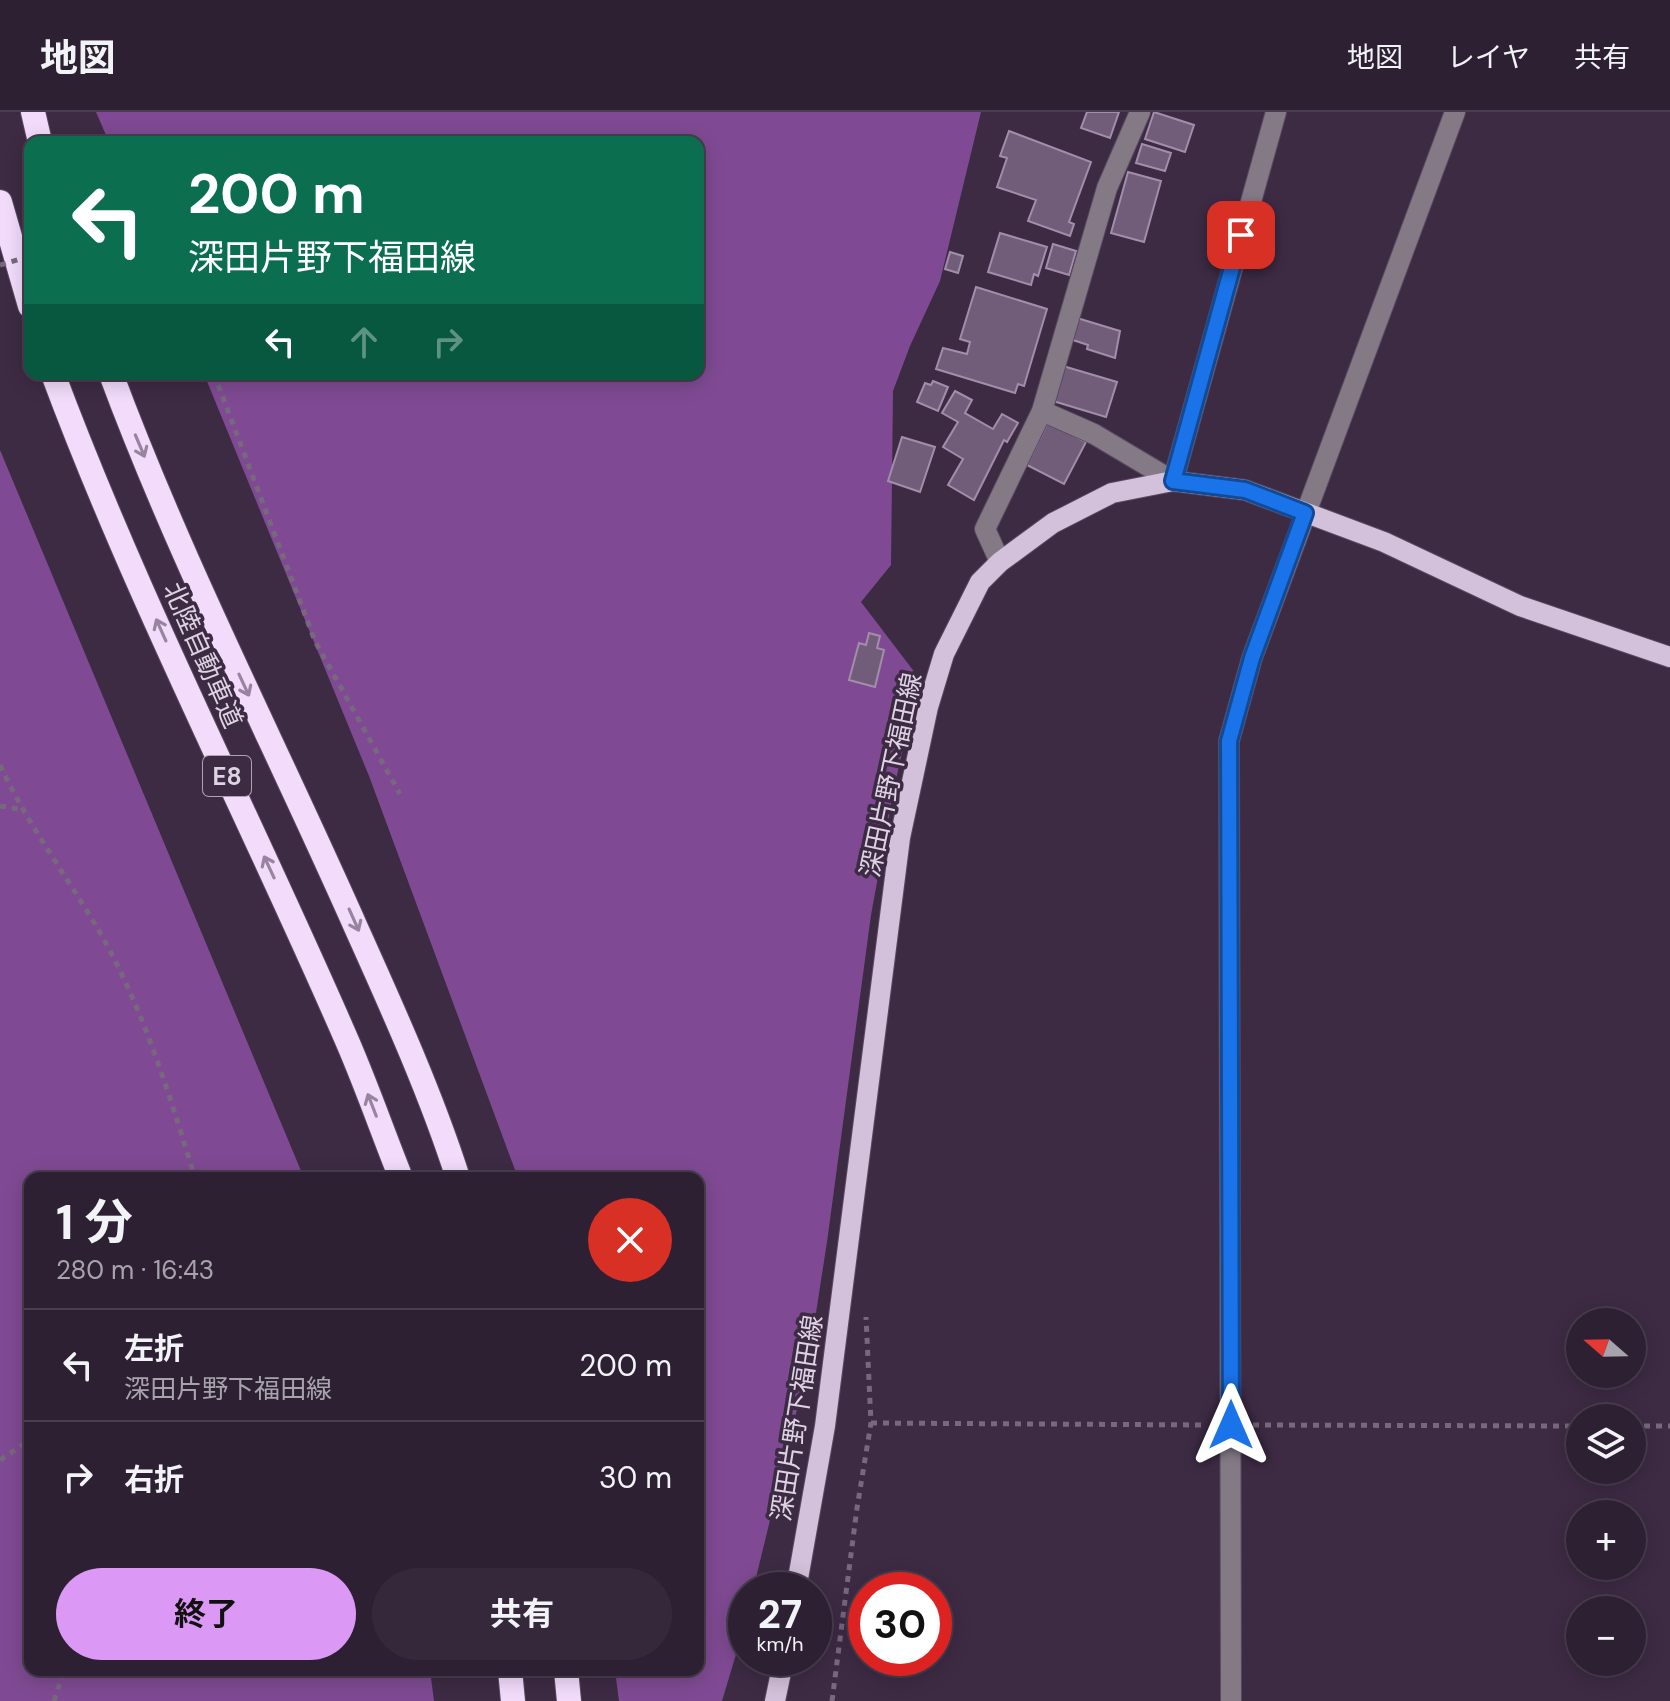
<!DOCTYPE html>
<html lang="ja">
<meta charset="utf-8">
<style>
:root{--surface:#2e2033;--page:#36283b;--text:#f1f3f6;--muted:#a7a3ac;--line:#493e4e;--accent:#db99f5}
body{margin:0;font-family:"DM Sans","Noto Sans JP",sans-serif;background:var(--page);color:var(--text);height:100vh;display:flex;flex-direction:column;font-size:30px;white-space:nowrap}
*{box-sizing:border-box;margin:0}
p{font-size:26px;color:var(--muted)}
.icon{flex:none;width:44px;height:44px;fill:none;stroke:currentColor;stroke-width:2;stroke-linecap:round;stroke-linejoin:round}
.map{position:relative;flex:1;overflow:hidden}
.sheet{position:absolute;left:24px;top:1060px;width:680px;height:504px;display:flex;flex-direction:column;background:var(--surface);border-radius:16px;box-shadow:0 4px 20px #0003,0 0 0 2px var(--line)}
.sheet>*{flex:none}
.guide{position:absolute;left:24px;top:24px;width:680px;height:244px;border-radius:16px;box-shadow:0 4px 20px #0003,0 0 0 2px var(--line);background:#0b6e4f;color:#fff;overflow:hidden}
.needle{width:52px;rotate:290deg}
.fabs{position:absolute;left:1566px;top:1196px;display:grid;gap:16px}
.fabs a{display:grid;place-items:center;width:80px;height:80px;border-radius:50%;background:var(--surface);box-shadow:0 4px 20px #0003,0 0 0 2px var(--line);font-size:40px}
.speed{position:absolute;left:728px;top:1460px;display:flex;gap:16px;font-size:40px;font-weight:700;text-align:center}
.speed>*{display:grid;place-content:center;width:104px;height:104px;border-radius:50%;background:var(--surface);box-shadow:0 4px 20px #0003,0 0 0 2px var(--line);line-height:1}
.speed small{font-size:20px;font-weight:400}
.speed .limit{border:12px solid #d22;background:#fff;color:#111}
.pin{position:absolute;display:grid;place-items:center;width:68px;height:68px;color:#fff;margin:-34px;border-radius:16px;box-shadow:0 4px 12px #0006}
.me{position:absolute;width:88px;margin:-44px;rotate:0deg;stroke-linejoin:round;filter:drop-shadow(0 0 6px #0008)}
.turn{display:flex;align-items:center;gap:28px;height:168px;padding:0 32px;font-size:36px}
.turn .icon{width:104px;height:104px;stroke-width:2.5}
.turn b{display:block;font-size:56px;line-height:68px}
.lanes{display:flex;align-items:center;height:76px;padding:0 32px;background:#0003;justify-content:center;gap:40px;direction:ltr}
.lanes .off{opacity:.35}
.round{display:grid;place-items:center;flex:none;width:84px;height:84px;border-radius:42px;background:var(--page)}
.head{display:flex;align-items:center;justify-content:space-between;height:136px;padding:0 32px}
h1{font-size:48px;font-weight:700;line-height:60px}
.cta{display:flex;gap:16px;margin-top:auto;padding:16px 32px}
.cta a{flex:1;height:92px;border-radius:48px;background:var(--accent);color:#111;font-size:32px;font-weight:700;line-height:92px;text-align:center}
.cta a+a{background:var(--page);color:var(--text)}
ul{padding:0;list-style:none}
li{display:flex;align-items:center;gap:24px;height:112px;padding:0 32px;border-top:2px solid var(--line)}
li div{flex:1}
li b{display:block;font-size:30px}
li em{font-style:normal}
header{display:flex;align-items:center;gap:48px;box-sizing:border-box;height:112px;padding:0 40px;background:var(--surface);border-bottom:2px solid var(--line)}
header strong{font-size:38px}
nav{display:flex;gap:44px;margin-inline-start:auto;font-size:28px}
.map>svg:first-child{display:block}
.forest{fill:#7f4a93}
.building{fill:#715d79;stroke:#a28dab;stroke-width:2}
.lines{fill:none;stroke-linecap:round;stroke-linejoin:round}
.minor-casing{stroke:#5a4961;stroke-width:22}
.major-casing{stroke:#5a4961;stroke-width:22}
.highway-casing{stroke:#5a4961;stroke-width:26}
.path{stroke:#77687d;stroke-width:5;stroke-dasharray:6 6;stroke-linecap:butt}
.minor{stroke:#837a86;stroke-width:20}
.major{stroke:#d3c0da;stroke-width:20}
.highway{stroke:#f2dbfb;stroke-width:24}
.path-bridge{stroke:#77687d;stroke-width:5;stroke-dasharray:6 6;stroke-linecap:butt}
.oneway{stroke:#9883a0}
.route-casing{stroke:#114b97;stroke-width:20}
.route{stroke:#1a73e8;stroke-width:14}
.labels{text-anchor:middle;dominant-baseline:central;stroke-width:7;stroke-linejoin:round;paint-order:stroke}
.shield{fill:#3d2b44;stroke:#aea1b3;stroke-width:2}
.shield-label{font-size:24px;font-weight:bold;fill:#ded3e3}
.street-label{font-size:26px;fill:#ded3e3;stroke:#3d2b44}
</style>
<header>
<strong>地図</strong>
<nav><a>地図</a><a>レイヤ</a><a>共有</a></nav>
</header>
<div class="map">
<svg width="1670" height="1589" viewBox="0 0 1670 1589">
<rect width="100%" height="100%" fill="#3d2b44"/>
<path class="forest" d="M96,0H981L940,169L910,234L893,279L891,453L861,490L919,566L895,672L871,803L827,1130L808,1252L753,1478H746V1509L722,1589H619L615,1558H698V1066H518L369,664L204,262H698V30H109Z
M0,338L304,1066H30V1558H430L434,1589H0Z"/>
<path class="building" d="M1087,0H1119L1110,26L1081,16Z
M1154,0L1194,13L1185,40L1145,27Z
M1009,19L1091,50L1069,110L1074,112L1070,124L1028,109L1036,88L997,75L1007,46L1000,44Z
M1142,32L1171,41L1165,59L1136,51Z
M1128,60L1161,69L1144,130L1111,121Z
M1000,121L1047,135L1038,164L1034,162L1031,173L988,160Z
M1053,132L1076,139L1069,163L1046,156Z
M950,140L963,144L958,161L945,157Z
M976,175L1047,197L1024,274L1018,272L1015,281L936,257L943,236L967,242L970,230L960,227Z
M1077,206L1120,219L1115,246L1087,237L1088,233L1070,227Z
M1063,254L1117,270L1106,305L1053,289Z
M933,269L948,275L938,299L917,290L925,271L931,273Z
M955,279L972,288L965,301L993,317L1002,302L1018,311L1007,330L1004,328L974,388L948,373L963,347L943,335L958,310L942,301Z
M1048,310L1086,330L1064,372L1027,353Z
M902,325L935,335L920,380L888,369Z
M869,521L880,524L877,536L884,538L875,575L849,568L859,531L866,533Z"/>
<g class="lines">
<g class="minor-casing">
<path id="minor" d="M1042,299L1094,322L1173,369L1276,0
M1000,450L985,417L1042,299L1107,76L1140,0
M1231,1589L1229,629L1252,546L1455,0"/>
</g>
<g class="major-casing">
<path id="major" d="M796,1478L825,1314L900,726L928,595L944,542L980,470L1000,450L1053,411L1112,381L1173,369L1245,378L1384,430L1520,494L1670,545
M775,1589L784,1546"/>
</g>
<g class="highway-casing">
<path id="highway" d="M33,0L40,30
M0,90L30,194
M53,262C138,490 251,707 348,931C367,975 383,1021 401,1066
M111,262C182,453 276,634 358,820C394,900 431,982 458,1066
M510,1558L513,1589
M566,1558L569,1589"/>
</g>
<path class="path" d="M214,262L315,529L400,682
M0,653C28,714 70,768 103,826C145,901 170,985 195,1066
M0,694L24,698
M871,1311L1207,1313
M1253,1313L1580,1314
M1632,1314H1670
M0,1348L30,1328
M54,1589L64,1558
M832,1589L857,1396L871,1311L866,1205"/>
<use href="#minor" class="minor"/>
<use href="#major" class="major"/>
<use href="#highway" class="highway"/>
<path class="path-bridge" d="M0,153L30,144"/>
</g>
<defs><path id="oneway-shaft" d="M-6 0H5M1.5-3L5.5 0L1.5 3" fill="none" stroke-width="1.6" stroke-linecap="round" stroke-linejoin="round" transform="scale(2)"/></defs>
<g class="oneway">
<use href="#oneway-shaft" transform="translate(140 334) rotate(67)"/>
<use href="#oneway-shaft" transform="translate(161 518) rotate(-114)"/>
<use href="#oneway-shaft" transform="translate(244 573) rotate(65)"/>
<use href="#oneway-shaft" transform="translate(269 755) rotate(-115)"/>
<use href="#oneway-shaft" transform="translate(354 808) rotate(66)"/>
<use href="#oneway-shaft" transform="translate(372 993) rotate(-111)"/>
</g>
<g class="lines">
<g class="route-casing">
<path id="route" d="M1231,1313L1229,629L1252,546L1305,401L1245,378L1173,369L1241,123"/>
</g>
<use href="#route" class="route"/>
</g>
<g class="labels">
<rect class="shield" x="203" y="644" width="48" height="40" rx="6"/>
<g class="shield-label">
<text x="227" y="664">E8</text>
</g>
<g class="street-label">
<text transform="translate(203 543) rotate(66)">北陸自動車道</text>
<text transform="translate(891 663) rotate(-78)">深田片野下福田線</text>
<text transform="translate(797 1306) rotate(-81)">深田片野下福田線</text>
</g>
</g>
</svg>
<div class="fabs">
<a><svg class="needle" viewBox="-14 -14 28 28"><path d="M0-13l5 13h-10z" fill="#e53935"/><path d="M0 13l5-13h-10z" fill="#a7a3ac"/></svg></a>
<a><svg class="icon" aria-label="layers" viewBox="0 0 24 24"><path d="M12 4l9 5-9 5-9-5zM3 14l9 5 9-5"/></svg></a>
<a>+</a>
<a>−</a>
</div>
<div class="speed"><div>27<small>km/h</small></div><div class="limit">30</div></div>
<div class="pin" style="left:1241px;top:123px;background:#d93025"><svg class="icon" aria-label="arrive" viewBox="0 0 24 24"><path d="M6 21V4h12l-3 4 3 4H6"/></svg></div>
<svg class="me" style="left:1231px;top:1313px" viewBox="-20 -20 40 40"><path d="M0-17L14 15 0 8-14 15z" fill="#1a73e8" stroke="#fff" stroke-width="4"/></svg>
<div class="guide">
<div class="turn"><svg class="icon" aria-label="left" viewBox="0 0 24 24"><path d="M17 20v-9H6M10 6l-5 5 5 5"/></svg><div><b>200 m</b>深田片野下福田線</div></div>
<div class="lanes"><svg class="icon" aria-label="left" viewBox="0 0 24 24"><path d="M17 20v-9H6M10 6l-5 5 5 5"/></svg><svg class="icon off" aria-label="ahead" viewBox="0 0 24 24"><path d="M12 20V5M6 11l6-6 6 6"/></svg><svg class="icon off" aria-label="right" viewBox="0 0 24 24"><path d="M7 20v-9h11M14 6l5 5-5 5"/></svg></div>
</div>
<section class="sheet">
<div class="head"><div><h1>1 分</h1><p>280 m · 16:43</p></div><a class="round" style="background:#d93025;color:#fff"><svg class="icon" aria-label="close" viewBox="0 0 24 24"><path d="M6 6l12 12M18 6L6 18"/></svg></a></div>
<ul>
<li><svg class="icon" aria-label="left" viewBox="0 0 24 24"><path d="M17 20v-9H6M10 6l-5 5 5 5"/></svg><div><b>左折</b><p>深田片野下福田線</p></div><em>200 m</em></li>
<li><svg class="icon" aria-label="right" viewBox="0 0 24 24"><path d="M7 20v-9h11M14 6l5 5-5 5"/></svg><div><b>右折</b></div><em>30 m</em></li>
</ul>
<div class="cta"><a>終了</a><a>共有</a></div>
</section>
</div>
